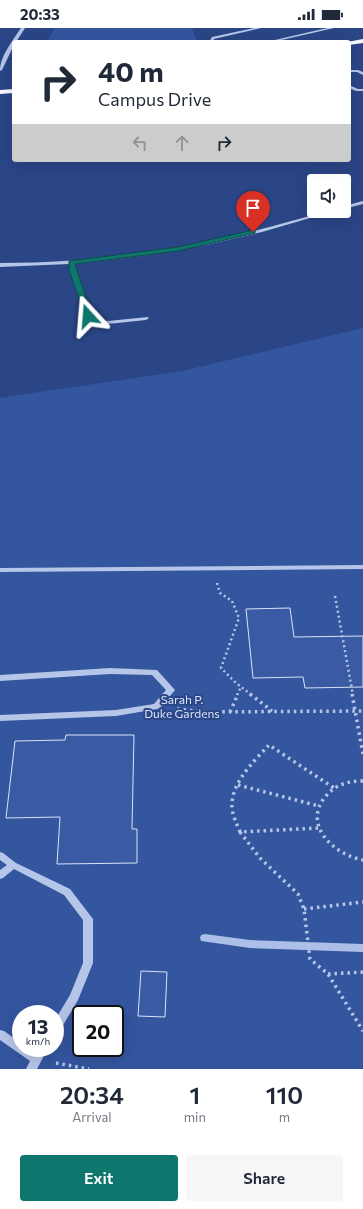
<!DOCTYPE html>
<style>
:root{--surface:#fff;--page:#f6f6f7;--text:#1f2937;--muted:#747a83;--accent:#0f766e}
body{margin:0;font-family:Commissioner,sans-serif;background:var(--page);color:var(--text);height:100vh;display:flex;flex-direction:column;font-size:15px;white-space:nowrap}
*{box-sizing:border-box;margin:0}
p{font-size:13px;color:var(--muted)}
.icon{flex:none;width:22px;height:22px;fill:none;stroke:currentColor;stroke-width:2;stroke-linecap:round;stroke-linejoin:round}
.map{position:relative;height:1041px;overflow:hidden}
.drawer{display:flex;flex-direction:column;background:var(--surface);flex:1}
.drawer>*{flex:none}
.guide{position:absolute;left:12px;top:12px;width:339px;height:122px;border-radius:4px;box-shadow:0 4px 16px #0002;background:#fff;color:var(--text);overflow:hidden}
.controls{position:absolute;left:307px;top:146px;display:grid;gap:8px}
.controls a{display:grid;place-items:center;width:44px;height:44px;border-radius:4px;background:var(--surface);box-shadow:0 4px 16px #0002;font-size:20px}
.speed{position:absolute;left:12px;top:977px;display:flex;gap:8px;font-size:20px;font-weight:700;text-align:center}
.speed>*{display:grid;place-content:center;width:52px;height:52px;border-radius:50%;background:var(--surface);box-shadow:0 4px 16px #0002;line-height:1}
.speed small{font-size:10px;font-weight:400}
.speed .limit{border:2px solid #111;border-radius:6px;background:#fff;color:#111}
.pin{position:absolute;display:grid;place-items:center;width:34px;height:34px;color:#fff;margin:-41px -17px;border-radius:50% 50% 50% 0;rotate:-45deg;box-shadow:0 0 4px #0007}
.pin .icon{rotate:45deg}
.me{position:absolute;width:44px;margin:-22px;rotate:341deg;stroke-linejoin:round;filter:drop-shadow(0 0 3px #0008)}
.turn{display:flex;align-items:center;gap:14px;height:84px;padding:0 20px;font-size:18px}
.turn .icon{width:52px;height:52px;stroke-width:2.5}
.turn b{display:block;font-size:28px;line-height:34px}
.lanes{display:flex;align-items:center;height:38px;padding:0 20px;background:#0003;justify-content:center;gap:20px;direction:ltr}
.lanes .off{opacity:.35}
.eta{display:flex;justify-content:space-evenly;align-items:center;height:68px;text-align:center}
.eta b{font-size:24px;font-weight:600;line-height:28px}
.button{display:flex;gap:8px;margin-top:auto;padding:8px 20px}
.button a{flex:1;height:46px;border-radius:4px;background:var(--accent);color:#fff;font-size:16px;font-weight:600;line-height:46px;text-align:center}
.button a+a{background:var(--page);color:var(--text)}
.status{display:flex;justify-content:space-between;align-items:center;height:28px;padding:0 20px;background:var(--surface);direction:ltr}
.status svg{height:11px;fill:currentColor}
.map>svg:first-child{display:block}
.green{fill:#34569f;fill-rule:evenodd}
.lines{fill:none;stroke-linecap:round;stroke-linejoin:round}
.stream{fill:#abbfe8;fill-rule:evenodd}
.building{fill:#3a5ba4;stroke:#d9e3f7}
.path-far1{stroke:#b6c6e8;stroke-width:2.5;stroke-dasharray:2 3;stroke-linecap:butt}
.path{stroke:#b6c6e8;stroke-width:3.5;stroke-dasharray:2.5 4;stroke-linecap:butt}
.minor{fill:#b6c6e8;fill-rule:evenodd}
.major{fill:#f8f9fe;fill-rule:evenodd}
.route{fill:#0f766e;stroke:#0a4d48}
.labels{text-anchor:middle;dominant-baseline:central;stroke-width:4;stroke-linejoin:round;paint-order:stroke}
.park-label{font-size:12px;fill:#d9e3f7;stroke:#2a4687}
</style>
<div class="status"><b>20:33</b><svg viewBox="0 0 49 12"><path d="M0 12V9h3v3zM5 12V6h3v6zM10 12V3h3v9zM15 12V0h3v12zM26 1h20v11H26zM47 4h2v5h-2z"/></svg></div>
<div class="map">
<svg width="363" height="1041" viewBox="0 0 363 1041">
<rect width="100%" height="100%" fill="#2a4687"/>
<path class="green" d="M55,0H192L197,14H47Z
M363,300V1041H0V370L182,343ZM21,986H55V1020H21ZM81,986H115V1020H81Z"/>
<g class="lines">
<path class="stream" d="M205,906L250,912L363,916V924L250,920L201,913L200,910L201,907Z"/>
</g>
<path class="building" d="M290,580L294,609L363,608V659L305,660L303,649L253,650L246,581Z
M66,707H134L132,801H137V835L57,836L60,789L6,790L15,713L65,712Z
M141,943L167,944L165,989L138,988Z"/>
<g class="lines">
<path class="path-far1" d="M217,555L220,565L232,573L239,590L221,640L236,655L252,667
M335,568L353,667
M237,667L241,659"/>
<path class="path" d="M250,666L272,683
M352,666L363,726
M177,681L202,684L363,683
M230,684L238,666
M363,753C347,753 335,757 325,769C302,798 335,827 363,832
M238,757L319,778
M318,800L240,804C237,796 233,789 232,780C230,756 254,733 269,717L334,760
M240,804L260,830L298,866L304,881L310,931L328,946L363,1003
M304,881L363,874
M328,946L363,944
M56,1035L89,1041"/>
<path class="minor" d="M21,0H25L16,14H14V17L2,42L0,43C0,28 13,12 21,0Z
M254,0H261L214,11L213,14H209L212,9Z
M327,0H334L273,14H266Z
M349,42H358L363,44V47L357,44H349Z
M349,57L358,61H363V63H356L349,60Z
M363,173V176L344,181V178Z
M327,183H334L262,204L206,217L141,228L74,236L82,267L91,288L96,291L108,293L148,289L149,290L146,292L108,296L92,293L87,290L80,274L69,236L0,239V235C63,235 126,229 188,218C235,209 281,196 327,183Z
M363,537V541L0,544V540Z
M110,640L157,642L175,662L160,680L157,681L116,688L0,693V687L116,682L154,676L166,662L152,647L110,646L0,653V647Z
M0,824L3,825L16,835L70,861L93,891V935L78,972L59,1004L55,1005V992L70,967L83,935V892L64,867L14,841L3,850L0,851V842L7,837L0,832Z
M0,1002L4,1003L21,1015V1020H27L35,1025L38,1020H48L37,1041H26L30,1033L0,1012Z"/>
<path class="major" d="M363,11V15L349,17V14H347Z
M14,61V65L0,66V62Z"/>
</g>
<path class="route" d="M253,202H255V205L178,223L75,236L92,288L88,290L85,288L69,242V233L178,219Z"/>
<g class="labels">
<g class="park-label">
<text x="182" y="671">Sarah P.<tspan x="182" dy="14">Duke Gardens</tspan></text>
</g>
</g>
</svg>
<div class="controls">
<a><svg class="icon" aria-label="sound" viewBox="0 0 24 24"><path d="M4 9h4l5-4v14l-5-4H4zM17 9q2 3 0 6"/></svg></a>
</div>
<div class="speed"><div>13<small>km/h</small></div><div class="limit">20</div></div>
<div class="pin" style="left:253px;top:204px;background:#d93025"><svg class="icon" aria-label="arrive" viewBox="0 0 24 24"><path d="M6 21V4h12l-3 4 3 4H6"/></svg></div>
<svg class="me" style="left:88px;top:288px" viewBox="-20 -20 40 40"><path d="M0-17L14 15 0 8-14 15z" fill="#0f766e" stroke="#fff" stroke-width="4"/></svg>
<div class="guide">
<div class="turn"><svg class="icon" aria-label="right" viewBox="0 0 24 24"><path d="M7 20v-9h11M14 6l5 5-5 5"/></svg><div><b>40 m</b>Campus Drive</div></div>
<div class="lanes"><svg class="icon off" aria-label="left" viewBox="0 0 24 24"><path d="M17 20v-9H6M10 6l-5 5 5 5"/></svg><svg class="icon off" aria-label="ahead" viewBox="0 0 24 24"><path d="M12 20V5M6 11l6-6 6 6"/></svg><svg class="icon" aria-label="right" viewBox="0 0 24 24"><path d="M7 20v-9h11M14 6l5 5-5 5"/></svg></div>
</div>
</div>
<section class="drawer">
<div class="eta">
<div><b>20:34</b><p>Arrival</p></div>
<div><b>1</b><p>min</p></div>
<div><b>110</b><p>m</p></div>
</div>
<div class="button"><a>Exit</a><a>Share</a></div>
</section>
